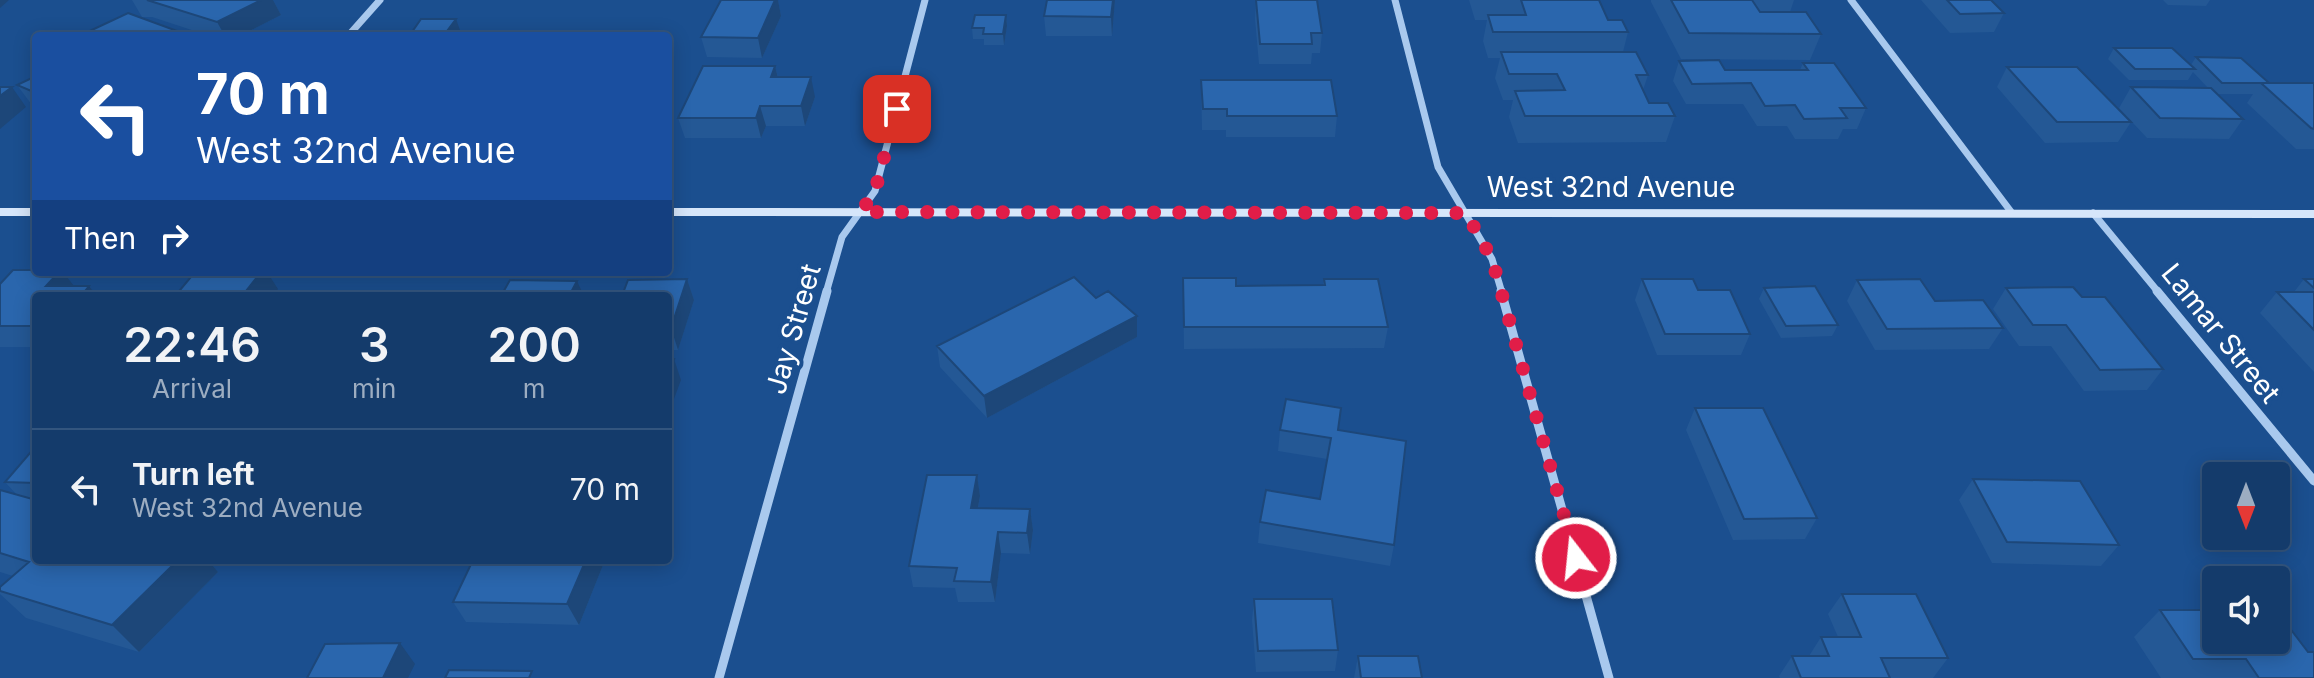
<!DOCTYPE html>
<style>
:root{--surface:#143b6b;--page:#1d4271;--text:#f1f3f6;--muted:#9dadc1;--line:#33557e}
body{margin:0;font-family:Inter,sans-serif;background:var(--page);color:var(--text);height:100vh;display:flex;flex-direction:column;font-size:30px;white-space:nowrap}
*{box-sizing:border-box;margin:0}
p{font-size:26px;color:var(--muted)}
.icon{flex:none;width:44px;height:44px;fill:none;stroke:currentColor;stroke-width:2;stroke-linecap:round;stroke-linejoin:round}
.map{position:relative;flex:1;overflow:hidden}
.details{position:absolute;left:32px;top:292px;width:640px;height:272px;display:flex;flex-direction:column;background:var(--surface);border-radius:8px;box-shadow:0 4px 20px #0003,0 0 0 2px var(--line)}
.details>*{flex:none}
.hud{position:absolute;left:32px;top:32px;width:640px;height:244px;border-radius:8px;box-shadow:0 4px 20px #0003,0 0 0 2px var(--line);background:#1a4fa0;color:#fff;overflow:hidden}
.needle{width:52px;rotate:180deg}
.buttons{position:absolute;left:2202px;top:462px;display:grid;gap:16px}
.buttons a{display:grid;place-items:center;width:88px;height:88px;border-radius:8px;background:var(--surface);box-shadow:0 4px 20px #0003,0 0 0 2px var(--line);font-size:40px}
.pin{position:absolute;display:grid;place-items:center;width:68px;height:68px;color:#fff;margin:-34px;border-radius:16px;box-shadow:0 4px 12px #0006}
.me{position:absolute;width:88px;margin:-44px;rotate:344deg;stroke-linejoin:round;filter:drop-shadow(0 0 6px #0008)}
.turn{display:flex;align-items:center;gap:28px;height:168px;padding:0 32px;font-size:36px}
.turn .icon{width:104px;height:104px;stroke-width:2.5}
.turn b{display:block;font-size:56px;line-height:68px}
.then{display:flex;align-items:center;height:76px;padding:0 32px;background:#0003;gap:16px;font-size:30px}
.eta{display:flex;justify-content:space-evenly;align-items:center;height:136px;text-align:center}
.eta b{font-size:48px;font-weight:600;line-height:56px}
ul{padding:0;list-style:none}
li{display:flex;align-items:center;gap:24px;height:120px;padding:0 32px;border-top:2px solid var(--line)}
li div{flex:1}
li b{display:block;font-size:30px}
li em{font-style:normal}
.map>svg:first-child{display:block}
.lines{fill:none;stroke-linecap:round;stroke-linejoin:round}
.street-far1{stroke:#a9c9ee;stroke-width:7}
.street{stroke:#a9c9ee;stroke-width:9}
.secondary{fill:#d6e6fa;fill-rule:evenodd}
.wall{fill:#245895}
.shaded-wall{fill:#1d4779}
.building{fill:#2a66ad;stroke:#1d4779;stroke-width:2}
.route{stroke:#e11d48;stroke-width:14;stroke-dasharray:0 25.2}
.labels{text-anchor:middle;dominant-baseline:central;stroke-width:8;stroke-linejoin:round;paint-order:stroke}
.street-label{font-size:28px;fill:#fff;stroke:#1b4f8f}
</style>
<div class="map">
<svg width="2314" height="678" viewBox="0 0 2314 678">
<rect width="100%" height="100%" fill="#1b4f8f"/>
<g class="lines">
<path class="street-far1" d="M1395,0L1438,167L1492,259L1502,293
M1851,0L2012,213
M348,36L380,0
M2093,213L2159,293
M826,293L842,237L875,191L925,0"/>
<path class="street" d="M1501,291L1609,678
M2157,291L2314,481
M719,678L827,291"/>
<path class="secondary" d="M0,208H36V216H0Z
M668,208L2314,210V218L668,216Z"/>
</g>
<path class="wall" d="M132,0H273L281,15L240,36H210L152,17H142Z
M721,0H778L781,16L762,58L707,57L701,37Z
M1047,0H1115L1112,36H1046L1044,16Z
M1256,0L1322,33L1320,53H1312L1311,64H1259L1255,19Z
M1469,0H1599L1608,20L1628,32L1623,52L1648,75L1643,90L1649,103L1675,116L1666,142L1518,143L1509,117L1513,100H1503L1495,78L1500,58H1488L1483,41L1487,20H1475Z
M1651,0H1794L1790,12L1821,34L1810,60L1681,59L1651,2Z
M1921,0H1991L2004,13L1994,32L1950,33Z
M2163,0H2210L2206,6L2168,5Z
M1006,15L1007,26L1004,45H984V39H973L972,28Z
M2114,48L2191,65L2196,57L2269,83H2314V149H2296L2247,103L2253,94H2218L2243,119L2229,139L2147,138L2119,108L2131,87L2208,88L2193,72L2188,80H2129L2108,59Z
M1679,61L1725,70H1800L1803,63L1866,108L1857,129H1843L1838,139H1795L1787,126H1757L1743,104H1686L1673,81Z
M775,66L778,77L815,97L805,126H766L761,138H685L678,118Z
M2007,67L2131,122L2118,142L2045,143L1997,87Z
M36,76V107L32,105L17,85Z
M1201,80L1337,116L1335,137H1226V130H1202Z
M1183,278L1236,286L1323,285L1324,279L1388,327L1384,348L1184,349Z
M687,279L694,300L678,350H668V296Z
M1642,279L1698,290L1750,334L1741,355H1657L1635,300Z
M2304,279H2314V372L2260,313L2277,292H2294Z
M1857,280L1935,301L2003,328L1989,349L1875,350L1847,301Z
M0,284L89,286L97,296H36V347H0Z
M1764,288L1838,325L1832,336L1781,338L1759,299Z
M2006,288L2082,297L2163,369L2147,390L2084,391L2051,346H2019L1993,309Z
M1096,298L1137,337L987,418L940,367L937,346Z
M1695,408L1817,518L1805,539L1733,540L1686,430Z
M1280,430H1338L1394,545L1390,566L1258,543L1260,522L1320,499L1327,459L1278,451Z
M36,446V560H208L218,572L139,652L26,618L0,594V587L13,576L0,572V490L17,495L5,482Z
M977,475L980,496L978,508L1030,509L1033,530L1030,554L1001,553L995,602H958L955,588L913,587L909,566Z
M1973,479L2119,545L2101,566L1992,563L1959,500Z
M605,560L579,625L466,622L453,602Z
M1842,594L1948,658L1933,678H1780L1779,676L1792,656H1809L1821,637H1838L1828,614Z
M1254,599L1338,650L1335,671L1256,672L1252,620Z
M2160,610L2308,652L2314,678H2161L2134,637Z
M1358,656L1422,678H1354Z"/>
<path class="shaded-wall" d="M0,0H9L0,8Z
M261,0H273L281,15L240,36H225L217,22Z
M775,0H778L781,16L762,58L758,38Z
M1113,0H1115L1112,36L1111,17Z
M1006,15L1007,26L1004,45L1003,34Z
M456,19L460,30L458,34L459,36H444Z
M775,66L780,86L771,77Z
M811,77L815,97L805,126L801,106Z
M12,87L26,107L0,129V96Z
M760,106L766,126L761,138L756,118Z
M59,272H63L78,291L46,286Z
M261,272H267L278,289L272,296H242Z
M687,279L694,300L678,350L671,328Z
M577,281L584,296H569Z
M89,286L97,296H81Z
M1137,316V337L987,418L984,396Z
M674,359L681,380L668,415V373Z
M977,475L980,496L974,529L971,508Z
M1030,509L1033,530L1030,554L1027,533Z
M998,532L1001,553L995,602L991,582Z
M178,560H208L218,572L139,652L112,625Z
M586,560H605L579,625L567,604Z
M400,643L415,664L408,678H383Z"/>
<path class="building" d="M147,0H261L217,22Z
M721,0H775L758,38L701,37Z
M1047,0H1113L1111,17L1044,16Z
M1256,0H1317L1322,33H1311L1312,44H1260Z
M1521,0H1599L1608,20H1622L1628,32H1493L1488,15H1526Z
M1671,0H1752L1760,12H1806L1821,34L1689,33Z
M1947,0H1991L2004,13L1960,14Z
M128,13L188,35L185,36H79Z
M975,15H1006L1003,34H983L984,28H972Z
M421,19H456L447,31L412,32Z
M457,31L453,36H395L398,32Z
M2114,48H2172L2195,69H2135Z
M1501,52H1636L1648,75H1636L1649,103H1668L1675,116H1525L1515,91L1565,90L1557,74H1509Z
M2196,57L2241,58L2269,83H2222Z
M1719,60L1725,70H1808L1803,63H1834L1866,108H1840L1847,118L1804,119L1795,105L1765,106L1751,83L1692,84L1679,61Z
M703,66H775L771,77H811L801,106H760L756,118H678Z
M2007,67H2077L2131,122H2057Z
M36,76V93L17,85Z
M1201,80H1331L1337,116H1227V109H1203Z
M2261,83H2314V129L2311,128Z
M0,87H12L0,96Z
M2131,87L2211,88L2243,119L2160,118Z
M13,270H36V272H59L46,286H89L81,296H36V326H0V284Z
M195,272H261L242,296H175Z
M1074,277L1096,298L1108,291L1137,316L984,396L937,346Z
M1183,278H1236V286L1325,285L1324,279H1378L1388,327H1184Z
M687,279L671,328L668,329V296H597L598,294L623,293L628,280Z
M1642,279H1693L1698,290H1730L1750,334H1665Z
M1920,279L1935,301L1983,300L2003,328L1887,329L1857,280Z
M2304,279H2314V288Z
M510,280L577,281L569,296H501Z
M1815,286L1838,325L1786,326L1764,288Z
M2073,287L2082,297H2105L2163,369L2100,370L2066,325H2033L2006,288Z
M2277,292H2314V330Z
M668,359H674L668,373Z
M1286,399L1341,408L1338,430L1406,441L1394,545L1260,522L1266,490L1320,499L1331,438L1280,430Z
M1695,408H1763L1817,518L1744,519Z
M36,446V483L5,482Z
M927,475H977L971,508L1030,509L1027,533L998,532L991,582L954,581L957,568L909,566Z
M1973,479L2080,481L2119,545L2007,542Z
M0,490L36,500V560H178L112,625L0,591V587L29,562L0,553Z
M473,560H586L567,604L453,602Z
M1842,594H1916L1948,658H1881L1890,678H1801L1792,656H1829L1821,637H1861Z
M1254,599H1332L1338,650L1258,651Z
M2160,610H2216V640H2276V610L2308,652H2314V678H2259L2246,659H2193Z
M400,643L383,678H307L325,644Z
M1358,656H1418L1422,678H1361Z
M449,670L532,671L529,678H445Z"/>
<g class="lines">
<path class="route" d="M897,109L875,191L861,212L1466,213L1492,259L1576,558"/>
</g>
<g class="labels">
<g class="street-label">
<text x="1611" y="187">West 32nd Avenue</text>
<text transform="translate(793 329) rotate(-74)">Jay Street</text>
<text transform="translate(2221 333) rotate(51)">Lamar Street</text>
</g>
</g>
</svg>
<div class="buttons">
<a><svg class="needle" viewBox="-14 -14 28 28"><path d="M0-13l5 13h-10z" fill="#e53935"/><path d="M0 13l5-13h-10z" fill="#9dadc1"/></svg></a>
<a><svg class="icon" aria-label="sound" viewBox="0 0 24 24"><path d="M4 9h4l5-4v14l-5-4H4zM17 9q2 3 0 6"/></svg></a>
</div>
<div class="pin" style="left:897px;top:109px;background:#d93025"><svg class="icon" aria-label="arrive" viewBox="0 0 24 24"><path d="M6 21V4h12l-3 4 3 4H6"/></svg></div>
<svg class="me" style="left:1576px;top:558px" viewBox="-20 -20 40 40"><circle r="17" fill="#e11d48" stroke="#fff" stroke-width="3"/><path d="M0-11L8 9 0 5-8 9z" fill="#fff"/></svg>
<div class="hud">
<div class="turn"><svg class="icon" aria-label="left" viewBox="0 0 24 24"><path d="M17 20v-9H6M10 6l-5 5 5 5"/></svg><div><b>70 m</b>West 32nd Avenue</div></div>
<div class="then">Then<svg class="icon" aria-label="right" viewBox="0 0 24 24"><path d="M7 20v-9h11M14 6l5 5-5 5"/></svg></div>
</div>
<section class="details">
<div class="eta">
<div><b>22:46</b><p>Arrival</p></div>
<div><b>3</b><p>min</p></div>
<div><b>200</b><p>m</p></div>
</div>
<ul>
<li><svg class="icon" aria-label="left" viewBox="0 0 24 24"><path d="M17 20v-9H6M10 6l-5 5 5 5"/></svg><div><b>Turn left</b><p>West 32nd Avenue</p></div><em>70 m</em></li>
</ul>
</section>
</div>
